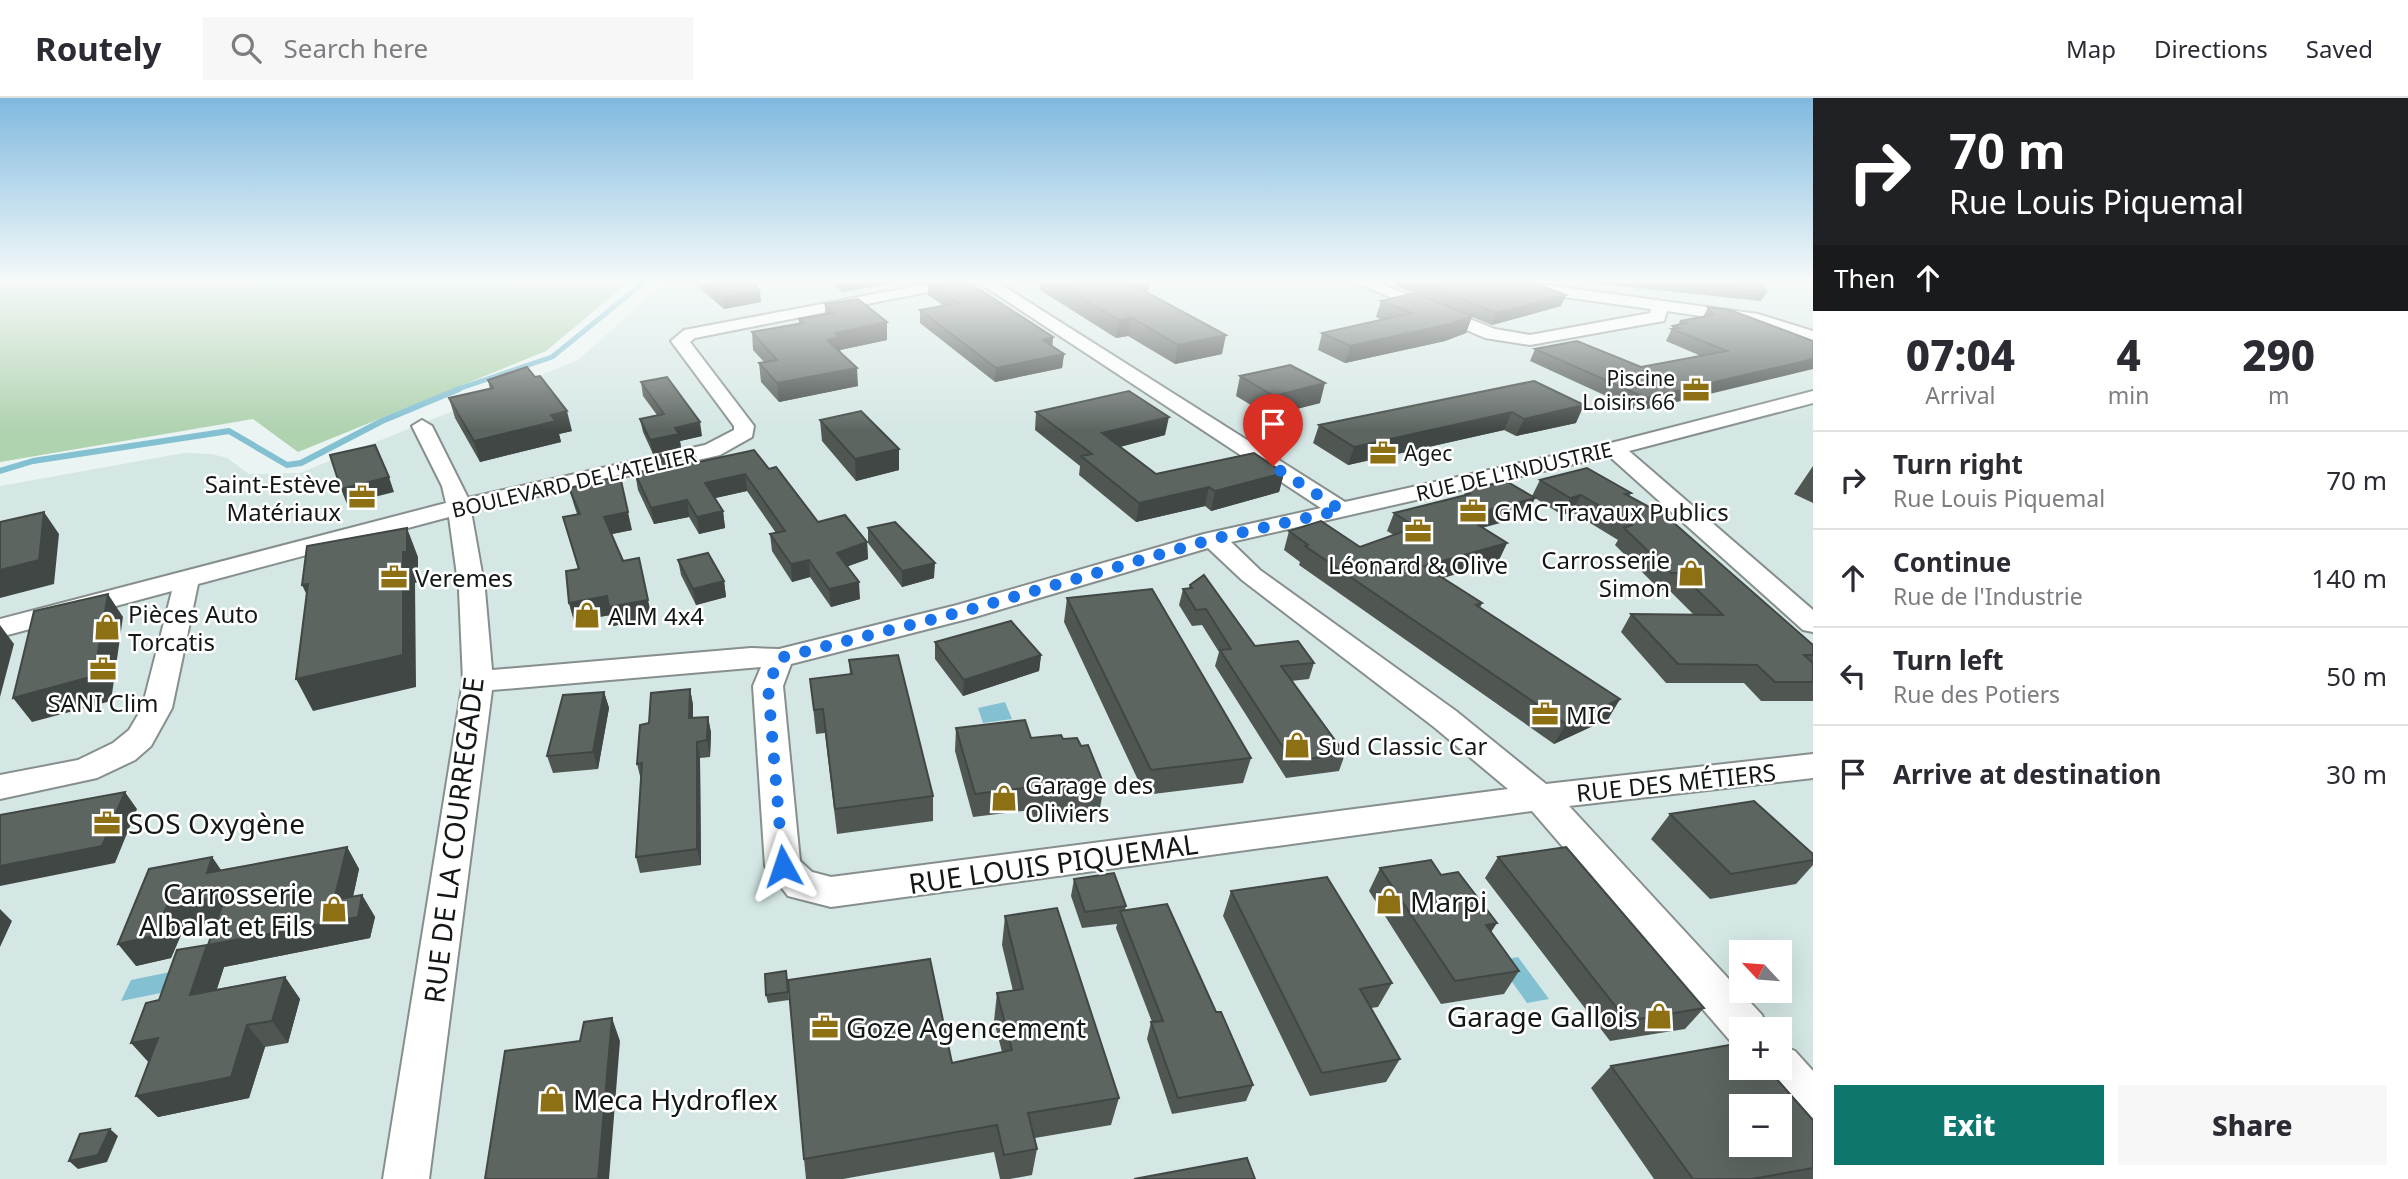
<!DOCTYPE html>
<meta charset="utf-8">
<style>
:root{--surface:#fff;--page:#f7f7f7;--text:#2b2b33;--muted:#7c7c81;--line:#e1e1e2;--accent:#0f766e}
body{margin:0;font-family:"Noto Sans",sans-serif;background:var(--page);color:var(--text);height:100vh;display:flex;flex-direction:column;font-size:26px;white-space:nowrap}
*{box-sizing:border-box;margin:0}
p{font-size:23px;color:var(--muted)}
.icon{flex:none;width:38px;height:38px;fill:none;stroke:currentColor;stroke-width:2;stroke-linecap:round;stroke-linejoin:round}
.map{position:relative;flex:1;overflow:hidden}
.side{display:flex;flex-direction:column;background:var(--surface);width:595px}
.side>*{flex:none}
.guide{background:#202124;color:#fff;overflow:hidden}
.needle{width:46px;rotate:296deg}
.buttons{position:absolute;left:1729px;top:842px;display:grid;gap:14px}
.buttons a{display:grid;place-items:center;width:63px;height:63px;border-radius:0px;background:var(--surface);box-shadow:0 7px 28px #0002;font-size:35px}
.pin{position:absolute;display:grid;place-items:center;width:60px;height:60px;color:#fff;margin:-72px -30px;border-radius:50% 50% 50% 0;rotate:-45deg;box-shadow:0 0 7px #0007}
.pin .icon{rotate:45deg}
.me{position:absolute;width:77px;margin:-38px;rotate:355deg;stroke-linejoin:round;filter:drop-shadow(0 0 5px #0008)}
.turn{display:flex;align-items:center;gap:24px;height:147px;padding:0 21px;font-size:32px}
.turn .icon{width:91px;height:91px;stroke-width:2.5}
.turn b{display:block;font-size:49px;line-height:60px}
.then{display:flex;align-items:center;height:66px;padding:0 21px;background:#0003;gap:14px;font-size:26px}
.eta{display:flex;justify-content:space-evenly;align-items:center;height:119px;text-align:center}
.eta b{font-size:42px;font-weight:800;line-height:49px}
.primary-button{display:flex;gap:14px;margin-top:auto;padding:14px 21px}
.primary-button a{flex:1;height:80px;border-radius:0px;background:var(--accent);color:#fff;font-size:28px;font-weight:800;line-height:80px;text-align:center}
.primary-button a+a{background:var(--page);color:var(--text)}
ul{padding:0;list-style:none}
li{display:flex;align-items:center;gap:21px;height:98px;padding:0 21px;border-top:2px solid var(--line)}
li div{flex:1}
li b{display:block;font-size:26px}
li em{font-style:normal}
header{display:flex;align-items:center;gap:42px;box-sizing:border-box;height:98px;padding:0 35px;background:var(--surface);border-bottom:2px solid var(--line)}
header strong{font-size:33px}
nav{display:flex;gap:38px;margin-inline-start:auto;font-size:24px}
.search{width:490px;height:63px;background:var(--page);display:flex;align-items:center;gap:18px;box-sizing:border-box;padding:0 24px;border-radius:0px;color:var(--muted);font-size:26px}
main{display:flex;flex:1;min-height:0}
.map>svg:first-child{display:block}
.built{fill:#d4e7e4;fill-rule:evenodd}
.green{fill:#afd2af}
.water{fill:#83c0d2}
.lines{fill:none;stroke-linecap:round;stroke-linejoin:round}
.stream-far1{stroke:#83c0d2;stroke-width:5}
.stream{stroke:#83c0d2;stroke-width:6}
.minor-casing{stroke:#868f8d;stroke-width:4}
.minor{fill:#fff;fill-rule:evenodd}
.wall{fill:#505753}
.shaded-wall{fill:#414744}
.building{fill:#5d6561;stroke:#414744;stroke-width:2;fill-rule:evenodd}
.route{stroke:#1a73e8;stroke-width:12;stroke-dasharray:0 21.6}
.labels{text-anchor:middle;dominant-baseline:central;stroke-width:5;stroke-linejoin:round;paint-order:stroke}
.far-poi-label{font-size:21px;fill:#131716;stroke:#fff;text-anchor:end}
.far-street-label{font-size:21px;fill:#131716;stroke:#fff}
.poi-label{font-size:24px;fill:#131716;stroke:#fff;text-anchor:start}
.street-label{font-size:24px;fill:#131716;stroke:#fff}
.near-poi-label{font-size:28px;fill:#131716;stroke:#fff;text-anchor:start}
.near-street-label{font-size:28px;fill:#131716;stroke:#fff}
</style>
<header>
<strong>Routely</strong>
<div class="search"><svg class="icon" aria-label="search" viewBox="0 0 24 24"><circle cx="10" cy="10" r="6"/><path d="M15 15l6 6"/></svg>Search here</div>
<nav><a>Map</a><a>Directions</a><a>Saved</a></nav>
</header>
<main>
<div class="map">
<svg width="1813" height="1081" viewBox="0 0 1813 1081">
<rect width="100%" height="100%" fill="#eaf4f2"/>
<path class="built" d="M667,182H1813V1081H0V388L184,355L212,356L227,360L249,376L300,375L578,262ZM1741,854H1780V892H1741ZM1741,931H1780V970H1741ZM1741,1008H1780V1046H1741Z"/>
<path class="green" d="M0,182H631L546,253L298,354L253,321L0,364Z"/>
<path class="water" d="M1005,604L1012,621L983,625L978,610Z
M1518,859L1549,901L1527,905L1497,863Z
M180,872L171,893L121,903L131,882Z"/>
<g class="lines">
<path class="stream-far1" d="M455,292L552,259L647,182"/>
<path class="stream" d="M0,373L33,363L229,333L287,367L301,365L382,323L459,291"/>
<g class="minor-casing">
<path id="minor" d="M949,182H994L1345,404L1611,345L1813,293V305L1629,353L1813,512V534L1803,532L1609,358L1231,444L1260,472L1456,613L1546,686L1813,656V680L1569,708L1762,917L1768,931H1741V948L1732,945L1532,713L831,809L788,798L765,768L753,588L761,569L492,592L429,1081H383L463,583L459,492L449,419L198,486L172,610L151,648L135,662L97,680L0,701V677L78,662L113,645L129,632L142,610L172,493L0,539V521L446,405L442,388L412,328L422,322L432,328L468,400L705,347L734,332V328L671,243L684,232ZM978,184L1321,410L1204,436L957,507L779,551L751,550L492,572L485,492L471,413L720,357L752,339L754,328L690,244L695,240ZM1208,450L1242,482L1434,629L1508,691L831,779L812,774L800,763L783,588L791,566L975,519Z
M1350,182H1371L1495,231L1530,237L1650,215L1651,211L1478,187L1471,182H1509L1758,216L1813,233V244L1755,226L1667,213L1664,223L1658,224L1530,247L1485,240Z
M1780,947L1795,953L1813,973V1027C1790,1017 1769,993 1759,970H1780Z"/>
</g>
<use href="#minor" class="minor"/>
</g>
<path class="wall" d="M690,182H757L758,190L761,204L724,211Z
M825,182H937L913,186L907,182L843,194Z
M1040,182H1151L1149,192L1145,193L1222,256L1175,266L1128,238L1116,240L1040,192Z
M1396,182H1507L1561,208L1492,227L1472,219L1466,235L1445,243L1345,265L1318,252L1322,235L1382,222L1376,219L1381,203L1413,195L1394,187Z
M1562,182H1759L1767,194L1761,203Z
M928,184L1053,239L1052,248L1064,256L1062,270L995,284L920,225V212L943,207L928,197Z
M825,206L887,224V242L840,252L858,288L779,304L761,284L759,265L764,264L753,252L752,234L799,226V221L825,216Z
M1708,209L1813,243L1639,313L1530,263L1535,251L1641,269L1701,258L1666,243L1673,228L1678,227L1680,223L1703,219Z
M1240,278L1320,305L1269,318L1236,298Z
M488,282L572,333L559,336L561,344L480,364L455,320L449,300L490,291Z
M1534,283L1576,325L1516,338L1504,332L1348,367L1313,345L1319,327Z
M641,284L702,338L680,343L681,350L653,356L643,334L640,321L657,317L643,298Z
M1036,314L1165,337L1120,349L1156,376L1284,375L1279,394L1211,413L1205,408L1136,424L1079,377L1080,368L1035,332Z
M820,322L899,372L856,383L822,343Z
M660,357L699,364L769,371L818,424L867,444L868,461L848,468L860,501L831,509L810,479L792,484L772,453L770,436L776,435L747,393L714,400L723,413L725,430L699,436L689,419L654,426L638,392L635,375L662,369Z
M1813,368V405L1794,396Z
M1540,382L1631,395L1629,398L1813,547V603H1761L1744,585H1666L1621,534L1631,516H1693L1669,492H1660L1615,447L1618,442L1572,414L1562,417L1535,400L1526,418L1482,430L1507,445L1498,464L1443,480L1482,505L1480,510L1620,601L1608,621L1554,646L1299,467L1300,464L1284,452L1289,433L1360,449L1394,437L1387,433L1394,415L1464,398L1465,393L1532,398Z
M569,390L632,432L611,436L652,520L613,528L611,517L574,523L569,505L578,471L563,419L577,416L574,407Z
M868,430L934,480L902,489L868,445Z
M678,462L724,483L726,499L696,507L681,477Z
M1190,487L1255,548L1314,565L1309,581L1291,583L1345,656L1339,673L1286,680L1215,568L1219,554L1202,527L1192,528L1179,507L1183,491L1189,490Z
M1067,500L1251,660L1243,685L1145,697L1064,524Z
M935,544L1041,557L1039,573L963,598L935,561Z
M849,562L933,698V723L837,736L825,635L816,636L810,581L850,577Z
M690,591L693,607V620L708,619L711,635L710,659L700,660L701,767L640,775L636,759L641,682L637,666L649,625Z
M604,594L609,610L598,671L553,675L547,658Z
M956,630L1031,640L1063,641L1081,648L1104,687L1100,710L1033,719L1031,712L973,719L955,653Z
M1670,716L1813,756V767L1796,786L1710,801L1651,741Z
M347,749L359,771L353,799L362,797L375,819L370,840L224,869L217,891L285,879L300,901L288,945L265,949L249,1000L158,1019L136,998L149,964L159,902L208,847L216,823L184,830L171,860L136,868L212,759L221,772Z
M1498,759L1704,910L1685,931L1610,943L1485,780Z
M1380,770L1441,777L1491,834L1519,873L1504,896L1441,906L1369,793Z
M1074,781L1126,808L1125,812L1216,914L1253,987L1246,1003L1172,1016L1147,941L1151,924H1152L1116,830L1117,826L1082,830L1071,798Z
M1231,793L1392,885L1378,909L1371,910L1400,961L1386,984L1310,998L1223,818Z
M1005,818L1119,1000L1111,1027L1035,1040L1037,1051L1032,1077L1010,1081H1000L994,1054L843,1081H806L804,1061L952,965L1002,954L994,923L997,895L1013,893L1002,847Z
M786,873L789,902L768,905L766,897Z
M1611,968L1813,1022V1081H1654L1591,990Z"/>
<path class="shaded-wall" d="M757,182L758,193H760L761,204L724,211L723,199L748,183Z
M848,182H907L843,194L842,183Z
M913,182H937L913,186Z
M1122,182H1151L1149,192L1119,198Z
M1566,197L1561,208L1492,227L1497,215Z
M1472,218L1466,235L1445,243L1345,265L1350,248Z
M1131,219L1128,238L1116,240L1119,222Z
M887,224V242L840,252V257L827,242L835,235Z
M1226,237L1222,256L1175,266L1178,247Z
M1053,239L1052,253L1043,242Z
M1064,256L1062,270L995,284L996,270Z
M1813,261V271L1639,313L1646,300Z
M857,270L858,288L779,304L777,285Z
M1325,285L1320,305L1269,318L1274,298Z
M1584,307L1576,325L1516,338L1524,321Z
M567,313L572,333L559,336L561,344L480,364L474,343L551,317Z
M1512,314L1504,332L1348,367L1354,349Z
M1169,319L1165,337L1100,354L1102,335Z
M700,324L702,338L680,343L681,350L653,356L650,342L675,330Z
M899,351V372L856,383L855,361Z
M1284,375L1279,394L1211,413L1215,393Z
M745,376L747,393L707,402L705,385Z
M389,379L394,394L347,406L341,391Z
M1209,389L1205,408L1136,424L1139,405Z
M1581,397L1572,414L1562,417L1570,400Z
M1535,400L1526,418L1456,436L1464,418Z
M687,402L689,419L654,426L651,410Z
M723,413L725,430L699,436L697,419Z
M44,414L59,436L54,486L0,500V472Z
M628,414L632,432L608,437L604,419Z
M407,430L418,459V484L415,485L416,589L313,613L296,581L403,454Z
M867,444L868,461L838,472L837,455Z
M1507,445L1498,464L1417,487L1424,468Z
M809,462L810,479L792,484L791,466Z
M935,465L934,480L902,489V473Z
M724,483L726,499L696,507L693,491Z
M859,484L860,501L831,509L829,491Z
M308,486L317,518L302,487Z
M108,496L123,519L111,603L32,624L13,600Z
M607,498L648,502L652,520L613,528L611,517L574,523L569,505Z
M0,527L14,546L0,599Z
M1041,557L1039,573L963,598L964,582Z
M690,591L693,607L692,637L689,620Z
M604,594L609,610L598,671L593,654Z
M1620,601L1608,621L1554,646L1566,626Z
M708,619L711,635L710,659L707,642Z
M697,644L700,660L701,767L697,751Z
M125,694L137,711L115,765L0,788V768Z
M347,749L359,771L348,821L362,797L375,819L370,840L224,869L208,918L190,897L207,847L334,802Z
M212,759L227,781L207,775Z
M226,797L241,818L184,830L171,860L136,868L118,846L167,808Z
M0,811L12,823L0,849Z
M1497,825L1482,848L1486,827Z
M285,879L300,901L288,945L272,923Z
M612,920L620,943L609,1081H598Z
M247,927L265,949L249,1000L158,1019L136,998Z
M158,940L151,967L131,945Z
M110,1031L118,1038L107,1064L78,1071L69,1063Z"/>
<path class="building" d="M702,182H756L748,183L760,193L723,199Z
M939,182H965L1053,239L1043,242L1064,256L996,270L920,212L959,205L928,184Z
M1052,182H1124L1226,237L1178,247L1131,219L1119,222Z
M1411,182H1507L1536,186L1566,197L1497,215Z
M1652,182H1759L1767,194Z
M1415,195L1472,218L1450,226L1350,248L1322,235L1412,215L1381,203Z
M858,201L887,224L835,235L839,239L827,242L857,270L777,285L759,265L777,262L752,234L803,225L799,221L833,215L825,206Z
M1708,209L1730,212L1813,243V261L1646,300L1535,251L1577,243L1641,269L1727,253L1672,231L1678,230L1673,228L1686,225L1680,223L1713,217Z
M1290,267L1325,285L1274,298L1240,278Z
M527,269L535,279L540,278L567,313L551,317L556,323L474,343L449,300L493,290L488,282Z
M667,279L700,324L675,330L679,336L650,342L640,321L664,316L641,284Z
M1534,283L1584,307L1524,321L1512,314L1354,349L1319,327Z
M1129,293L1169,319L1102,335L1156,376L1254,355L1284,375L1215,393L1209,389L1139,405L1081,358L1092,356L1036,314Z
M861,313L899,351L855,361L820,322Z
M375,347L389,379L341,391L330,357Z
M689,350L699,364L754,352L769,371L776,369L818,424L845,417L867,444L837,455L859,484L829,491L809,462L791,466L770,436L785,433L745,376L705,385L723,413L697,419L687,402L651,410L635,375L666,368L660,357Z
M1587,370L1631,395L1625,396L1666,418L1813,547V557H1804L1813,565V584H1775L1757,567L1678,566L1631,516L1723,517L1680,475H1671L1624,430L1632,427L1581,397L1570,400L1540,382Z
M620,378L628,414L604,419L623,463L639,460L648,502L609,509L607,498L569,505L566,473L579,471L563,419L580,416L569,390Z
M1506,383L1535,400L1464,418L1507,445L1424,468L1482,505L1476,507L1620,601L1566,626L1305,448L1308,447L1289,433L1321,423L1360,449L1416,429L1394,415L1470,396L1465,393Z
M44,414L39,462L0,472V424Z
M895,424L935,465L902,473L868,430Z
M407,430V454H403V557L296,581L308,486L302,487L307,448Z
M708,455L724,483L693,491L678,462Z
M1204,477L1255,548L1298,543L1314,565L1281,568L1345,656L1292,663L1220,552L1231,551L1206,511L1196,512L1183,491L1192,490L1190,487Z
M1152,491L1251,660L1151,672L1067,500Z
M108,496L94,578L13,600L34,513Z
M1011,523L1041,557L964,582L935,544Z
M898,557L933,698L835,711L823,611L814,612L810,581L852,576L849,562Z
M690,591L689,620L708,619L707,642L697,644V751L636,759L642,665L637,666L640,627L649,625L651,595Z
M604,594L593,654L547,658L563,597Z
M1025,622L1031,640L1061,637L1063,641L1077,640L1081,648L1088,647L1104,687L1036,696L1033,689L975,696L956,630Z
M125,694L102,748L0,768V717Z
M1754,703L1813,756V762L1731,776L1670,716Z
M347,749L334,802L362,797L358,819L208,847L226,797L167,808L153,838L118,846L149,771L212,759L207,775Z
M1566,749L1704,910L1627,923L1498,759Z
M1431,762L1441,777L1458,774L1497,825L1486,827L1519,873L1455,883L1380,770Z
M1114,775L1126,808L1085,814L1074,781Z
M1327,779L1392,885L1360,891L1400,961L1322,975L1231,793Z
M1167,806L1216,914H1221L1253,987L1178,1000L1151,924L1163,923L1120,813Z
M1057,810L1119,1000L1028,1015L1037,1051L1004,1057L997,1027L804,1061L788,882L930,861L952,965L1012,952L997,895L1023,891L1005,818Z
M207,847L190,897L285,879L272,923L247,927L231,979L136,998L158,940L131,945L146,905L159,902L177,852Z
M786,873L788,894L766,897L765,876Z
M612,920L598,1081H485L505,953L580,943L584,924Z
M1741,945V970H1767L1813,1022V1070L1752,1081H1693L1611,968ZM1741,1008H1780V1046H1741Z
M110,1031L98,1057L69,1063L80,1036Z
M1247,1060L1255,1081H1134Z"/>
<linearGradient id="sky" x2="0" y2="1"><stop stop-color="#7fb9df"/><stop offset="0.55" stop-color="#f6faf9"/><stop offset="1" stop-color="#f6faf9" stop-opacity="0"/></linearGradient>
<rect width="1813" height="333" fill="url(#sky)"/>
<g class="lines">
<path class="route" d="M783,768L768,589L779,560L965,513L1213,441L1341,412L1273,368"/>
</g>
<defs>
<g id="office-bare" transform="scale(2.1)"><path d="M-6-3h4V-5.5h4V-3h4V5H-6ZM-1-4.5V-3h2v-1.5ZM-6 0V1H6V0Z" fill="#8d7013" stroke="#fff" stroke-width="2.5" paint-order="stroke"/></g>
<g id="shop-bare" transform="scale(2.1)"><path d="M-5-2.5h2.3a2.7 3.5 0 0 1 5.4 0H5L5.5 6h-11ZM-1.5-2.5h3a1.5 2.3 0 0 0-3 0Z" fill="#8d7013" stroke="#fff" stroke-width="2.5" paint-order="stroke"/></g>
</defs>
<g fill-rule="evenodd">
<use href="#office-bare" x="1696" y="292"/>
<use href="#office-bare" x="1383" y="355"/>
<use href="#office-bare" x="362" y="399"/>
<use href="#office-bare" x="1473" y="413"/>
<use href="#office-bare" x="1418" y="433"/>
<use href="#shop-bare" x="1691" y="475"/>
<use href="#office-bare" x="394" y="479"/>
<use href="#shop-bare" x="587" y="517"/>
<use href="#shop-bare" x="107" y="529"/>
<use href="#office-bare" x="103" y="571"/>
<use href="#office-bare" x="1545" y="616"/>
<use href="#shop-bare" x="1297" y="647"/>
<use href="#shop-bare" x="1004" y="700"/>
<use href="#office-bare" x="107" y="725"/>
<use href="#shop-bare" x="1389" y="803"/>
<use href="#shop-bare" x="334" y="811"/>
<use href="#shop-bare" x="1659" y="918"/>
<use href="#office-bare" x="825" y="929"/>
<use href="#shop-bare" x="552" y="1001"/>
</g>
<g class="labels">
<g class="far-poi-label">
<text x="1675" y="280">Piscine<tspan x="1675" dy="24">Loisirs 66</tspan></text>
<text x="1404" y="355" text-anchor="start">Agec</text>
</g>
<g class="far-street-label">
<text transform="translate(1514 373) rotate(-13)">RUE DE L'INDUSTRIE</text>
<text transform="translate(574 384) rotate(-13)">BOULEVARD DE L'ATELIER</text>
</g>
<g class="poi-label">
<text x="341" y="385" text-anchor="end">Saint-Estève<tspan x="341" dy="28">Matériaux</tspan></text>
<text x="1494" y="413">GMC Travaux Publics</text>
<text x="1670" y="461" text-anchor="end">Carrosserie<tspan x="1670" dy="28">Simon</tspan></text>
<text x="1418" y="466" text-anchor="middle">Léonard &amp; Olive</text>
<text x="415" y="479">Veremes</text>
<text x="128" y="515">Pièces Auto<tspan x="128" dy="28">Torcatis</tspan></text>
<text x="608" y="517">ALM 4x4</text>
<text x="103" y="604" text-anchor="middle">SANI Clim</text>
<text x="1566" y="616">MIC</text>
<text x="1318" y="647">Sud Classic Car</text>
<text x="1025" y="686">Garage des<tspan x="1025" dy="28">Oliviers</tspan></text>
</g>
<g class="street-label">
<text transform="translate(1676 684) rotate(-6)">RUE DES MÉTIERS</text>
</g>
<g class="near-poi-label">
<text x="128" y="725">SOS Oxygène</text>
<text x="313" y="795" text-anchor="end">Carrosserie<tspan x="313" dy="32">Albalat et Fils</tspan></text>
<text x="1410" y="803">Marpi</text>
<text x="1638" y="918" text-anchor="end">Garage Gallois</text>
<text x="846" y="929">Goze Agencement</text>
<text x="573" y="1001">Meca Hydroflex</text>
</g>
<g class="near-street-label">
<text transform="translate(453 742) rotate(-83)">RUE DE LA COURREGADE</text>
<text transform="translate(1053 765) rotate(-8)">RUE LOUIS PIQUEMAL</text>
</g>
</g>
</svg>
<div class="buttons">
<a><svg class="needle" viewBox="-14 -14 28 28"><path d="M0-13l5 13h-10z" fill="#e53935"/><path d="M0 13l5-13h-10z" fill="#7c7c81"/></svg></a>
<a>+</a>
<a>−</a>
</div>
<div class="pin" style="left:1273px;top:368px;background:#d93025"><svg class="icon" aria-label="arrive" viewBox="0 0 24 24"><path d="M6 21V4h12l-3 4 3 4H6"/></svg></div>
<svg class="me" style="left:783px;top:768px" viewBox="-20 -20 40 40"><path d="M0-17L14 15 0 8-14 15z" fill="#1a73e8" stroke="#fff" stroke-width="4"/></svg>
</div>
<section class="side">
<div class="guide">
<div class="turn"><svg class="icon" aria-label="right" viewBox="0 0 24 24"><path d="M7 20v-9h11M14 6l5 5-5 5"/></svg><div><b>70 m</b>Rue Louis Piquemal</div></div>
<div class="then">Then<svg class="icon" aria-label="ahead" viewBox="0 0 24 24"><path d="M12 20V5M6 11l6-6 6 6"/></svg></div>
</div>
<div class="eta">
<div><b>07:04</b><p>Arrival</p></div>
<div><b>4</b><p>min</p></div>
<div><b>290</b><p>m</p></div>
</div>
<ul>
<li><svg class="icon" aria-label="right" viewBox="0 0 24 24"><path d="M7 20v-9h11M14 6l5 5-5 5"/></svg><div><b>Turn right</b><p>Rue Louis Piquemal</p></div><em>70 m</em></li>
<li><svg class="icon" aria-label="ahead" viewBox="0 0 24 24"><path d="M12 20V5M6 11l6-6 6 6"/></svg><div><b>Continue</b><p>Rue de l'Industrie</p></div><em>140 m</em></li>
<li><svg class="icon" aria-label="left" viewBox="0 0 24 24"><path d="M17 20v-9H6M10 6l-5 5 5 5"/></svg><div><b>Turn left</b><p>Rue des Potiers</p></div><em>50 m</em></li>
<li><svg class="icon" aria-label="arrive" viewBox="0 0 24 24"><path d="M6 21V4h12l-3 4 3 4H6"/></svg><div><b>Arrive at destination</b></div><em>30 m</em></li>
</ul>
<div class="primary-button"><a>Exit</a><a>Share</a></div>
</section>
</main>
